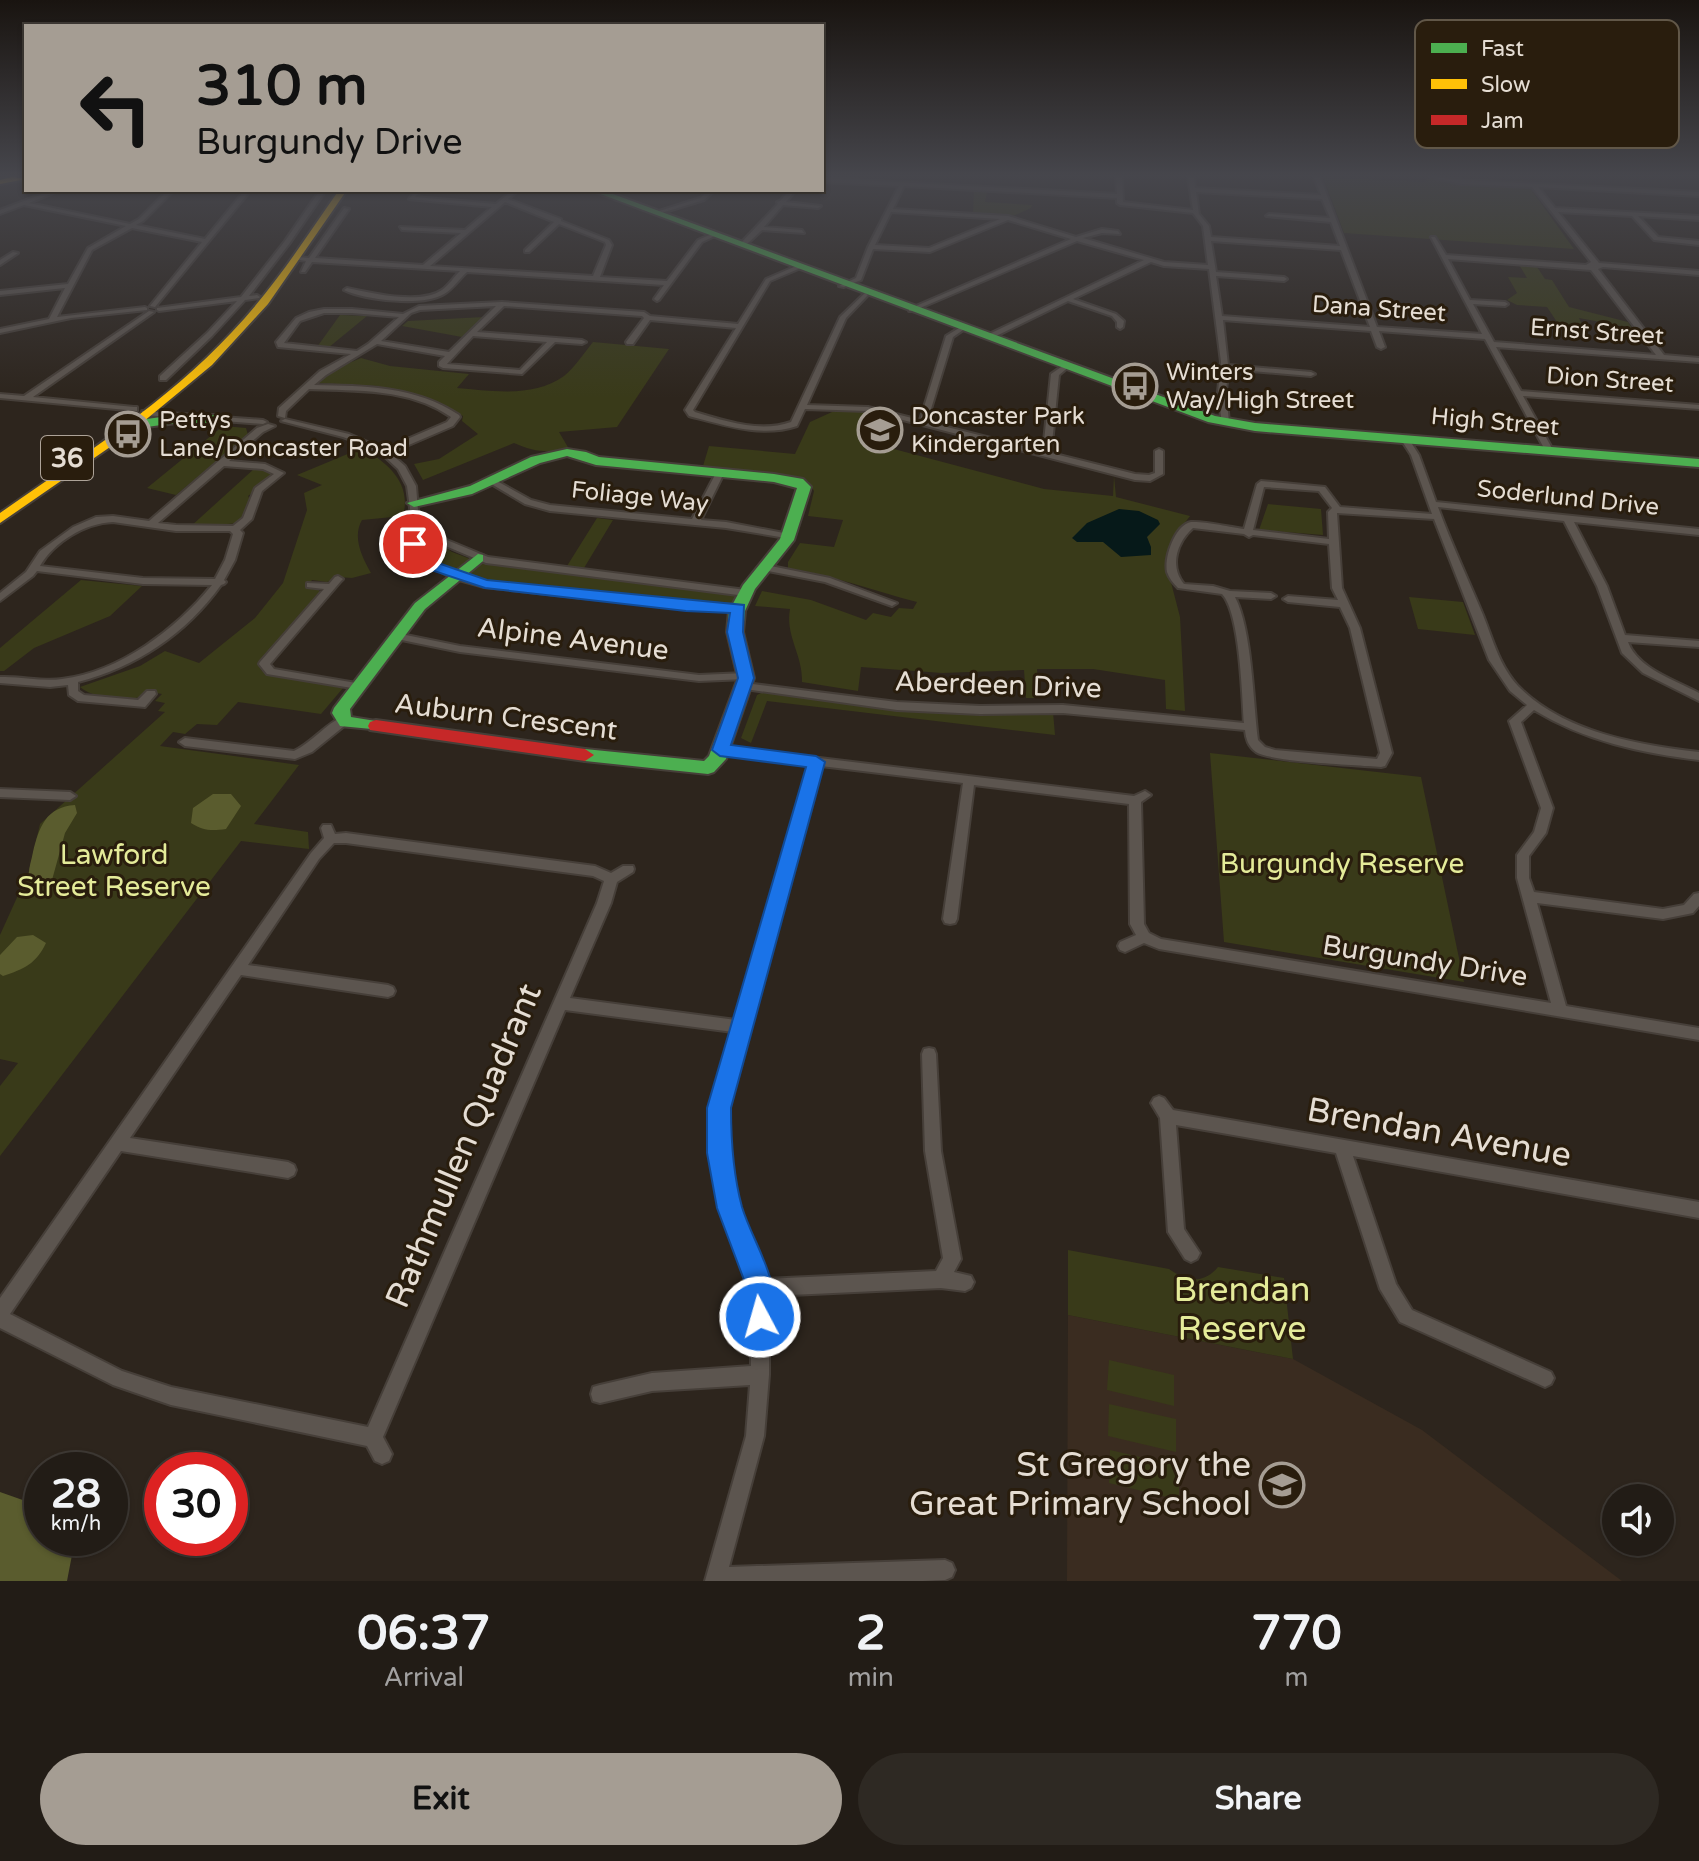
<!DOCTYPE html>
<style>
:root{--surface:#221c16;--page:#2e2923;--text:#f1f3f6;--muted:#a2a1a1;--line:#3f3a35;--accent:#a59d93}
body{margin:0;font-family:"Varela Round",sans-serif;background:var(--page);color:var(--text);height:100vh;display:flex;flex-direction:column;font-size:30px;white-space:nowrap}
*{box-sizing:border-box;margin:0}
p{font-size:26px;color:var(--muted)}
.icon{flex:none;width:44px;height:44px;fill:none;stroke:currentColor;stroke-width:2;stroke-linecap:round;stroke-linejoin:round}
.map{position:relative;height:1581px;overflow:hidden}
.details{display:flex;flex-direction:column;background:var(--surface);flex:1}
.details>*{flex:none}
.top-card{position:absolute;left:24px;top:24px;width:800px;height:168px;border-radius:0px;box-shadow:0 2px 6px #0004,0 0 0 2px var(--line);background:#a59d93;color:#111;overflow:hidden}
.controls{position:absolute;left:1602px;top:1484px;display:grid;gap:16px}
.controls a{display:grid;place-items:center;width:72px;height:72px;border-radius:50%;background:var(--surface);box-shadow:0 2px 6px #0004,0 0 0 2px var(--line);font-size:40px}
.speed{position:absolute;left:24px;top:1452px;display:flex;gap:16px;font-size:40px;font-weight:700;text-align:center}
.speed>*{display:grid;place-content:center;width:104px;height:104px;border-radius:50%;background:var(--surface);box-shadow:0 2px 6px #0004,0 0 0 2px var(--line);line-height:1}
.speed small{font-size:20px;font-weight:400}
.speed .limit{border:12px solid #d22;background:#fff;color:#111}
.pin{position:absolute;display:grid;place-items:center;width:68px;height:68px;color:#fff;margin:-34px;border:4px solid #fff;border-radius:50%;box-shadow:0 2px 8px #0007}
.me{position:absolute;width:88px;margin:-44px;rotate:354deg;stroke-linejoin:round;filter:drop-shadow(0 0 6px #0008)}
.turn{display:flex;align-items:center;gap:28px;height:168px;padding:0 40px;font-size:36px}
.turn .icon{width:104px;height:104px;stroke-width:2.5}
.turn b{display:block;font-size:56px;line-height:68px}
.eta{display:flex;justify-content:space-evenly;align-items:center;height:136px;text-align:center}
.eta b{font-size:48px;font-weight:700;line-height:56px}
.cta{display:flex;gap:16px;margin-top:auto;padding:16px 40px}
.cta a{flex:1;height:92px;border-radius:48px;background:var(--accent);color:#111;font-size:32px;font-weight:700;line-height:92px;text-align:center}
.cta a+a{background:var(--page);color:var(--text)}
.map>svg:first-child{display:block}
.education{fill:#3a2c20}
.green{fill:#393a19}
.forest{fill:#5a5c2e}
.water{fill:#061919}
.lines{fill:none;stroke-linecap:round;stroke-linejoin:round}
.street-casing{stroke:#463f39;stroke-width:4}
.fast-casing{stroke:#463f39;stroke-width:4}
.slow-casing{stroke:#463f39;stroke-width:4}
.jam-casing{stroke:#463f39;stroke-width:4}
.street{fill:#5c554f;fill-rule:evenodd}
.fast{fill:#4caf50;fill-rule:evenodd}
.slow{fill:#ffc107;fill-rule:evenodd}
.jam{fill:#c62828;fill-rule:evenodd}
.route{fill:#1a73e8;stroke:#114b97;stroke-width:2}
.labels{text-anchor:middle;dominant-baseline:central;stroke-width:6;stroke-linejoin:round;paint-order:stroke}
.far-street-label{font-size:24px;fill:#e5ddd3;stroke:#291d0d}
.far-poi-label{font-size:24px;fill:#e5ddd3;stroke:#291d0d;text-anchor:start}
.shield{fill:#291d0d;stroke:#ada398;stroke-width:2}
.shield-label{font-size:26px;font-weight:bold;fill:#e5ddd3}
.street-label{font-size:28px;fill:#e5ddd3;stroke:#291d0d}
.park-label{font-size:28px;fill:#e4eb99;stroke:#291d0d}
.near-street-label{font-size:34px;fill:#e5ddd3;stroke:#291d0d}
.near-park-label{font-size:34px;fill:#e4eb99;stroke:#291d0d}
.near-poi-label{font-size:34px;fill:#e5ddd3;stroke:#291d0d;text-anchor:end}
.key{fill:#291d0d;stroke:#615748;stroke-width:2}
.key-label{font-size:22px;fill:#e5ddd3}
</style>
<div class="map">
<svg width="1699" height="1581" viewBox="0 0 1699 1581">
<rect width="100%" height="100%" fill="#2d251d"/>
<path class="education" d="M869,412L901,421L893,449L859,440Z
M1068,1315L1293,1359L1422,1430L1622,1581H1067Z"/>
<path class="green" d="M1323,177L1425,182L1427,178L1530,188L1574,249L1344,233Z
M974,191L987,192L985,202L1032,205L1031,208L1013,216L973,213Z
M1518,263L1535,264L1545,279L1552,280L1569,307L1628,322L1632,328L1579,318L1585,330L1561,328L1547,307L1517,305L1507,300L1517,293L1508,277L1527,278Z
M340,315L367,316L328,348L317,347Z
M484,317L462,337L402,326L408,321Z
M593,342L669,349L617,427L559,432L569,449C546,453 535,452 514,443L423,480L414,464L439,459L478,434L462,421L463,416L435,402L378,386L319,383L335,369L361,358L390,366L469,374L457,388C491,391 534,398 564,376C575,367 584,353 593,342Z
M855,410L869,412L860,440L1044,489L1113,496L1114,476L1116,497L1190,516L1171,541L1166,563L1180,617L1185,711L1166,709L1165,680L1093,669H1037L1039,698H1026L1024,670L942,673L861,667L858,691L802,682C803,655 785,636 790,609L755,606L762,591L811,600L866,620L873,613L891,617L899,608L913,609L917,602C874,591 832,575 788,568V562L800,543L834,547L843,520L808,516L814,491L808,481L778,474L703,466L709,446L795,454L810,422L832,412Z
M223,426L246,428L248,435L176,495L147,488Z
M362,448C388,463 412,483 403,516L362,520C352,537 362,557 371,573L352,578L338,577L327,582L312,580L307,587L318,588L320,593L260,665L261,670L268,675L343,688L321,714L238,702L217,725L197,724L185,734L173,732L160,746L299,765L254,824L308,832L309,849L241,841L0,1156V1086L18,1063L0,1059V935L29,871L40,824L165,712L158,711L165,703L155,701L162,694C143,690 147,697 131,699C116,701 92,697 80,687L140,666L165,651L199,663L255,618L283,583L307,510L304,493L322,485L297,475Z
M255,468L275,473V476L248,496L250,499L240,523L190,527Z
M1268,504L1321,509L1323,535L1259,530Z
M597,518L613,520L584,568L567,566Z
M415,528L452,552L481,563L737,594L732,605C678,603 625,597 571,592C530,587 481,588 445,566C429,556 421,544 415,528Z
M81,580L142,586L110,616L34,648L4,671H0V648Z
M1409,597L1463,602L1475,635L1418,629Z
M763,692L910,710L1053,712L1055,735L767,701L751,743L741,738L757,695Z
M1210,753L1421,777L1464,982L1224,942Z
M1068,1250L1169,1269C1186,1281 1203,1285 1218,1267L1284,1278L1293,1359L1068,1315Z
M1109,1360L1174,1375V1406L1107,1390Z
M1109,1404L1176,1419V1452L1108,1436Z
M1110,1450L1179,1466V1500L1109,1483Z"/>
<path class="forest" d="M213,794H231L241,806L226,829C212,831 203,831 191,823L193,808Z
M75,805L77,813L65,833L52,880L31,883C26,874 31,863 33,852C39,827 46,807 75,805Z
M33,935L46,943C36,964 24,969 3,976L0,974V955L17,937Z
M0,1492L34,1504L42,1501V1538H85L72,1555L67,1581H0Z"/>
<path class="water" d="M1119,509L1139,511L1158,520L1160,524L1147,537L1151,547V555L1121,557L1103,542H1077L1072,538L1087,523Z"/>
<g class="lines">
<g class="street-casing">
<path id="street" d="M1116,177H1122L1123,202L1193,210L1188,177H1194L1195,188L1321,195L1314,177H1320L1377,327L1482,334L1431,237H1435L1446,255L1586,265L1591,262L1532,187L1462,184L1430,177L1462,180L1699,192V196L1538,187L1555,208L1699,216V220L1638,216L1658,237L1699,241V245L1654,240L1632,216L1558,212L1599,263L1699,271V275L1603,267L1598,269L1664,355L1699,358V362L1496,347L1521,391L1699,405V409L1523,396L1553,450L1549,452L1545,450L1485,339L1379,331L1385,347L1381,349L1377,347L1371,331L1223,320L1228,365L1311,372L1315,374L1311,376L1228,369L1226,392L1229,422L1222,424L1218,392L1221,362L1209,269L1164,266L1151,262L1073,299L1116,314L1124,321L1123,327L1120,329L1117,327V322L1112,316L1068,301L992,338L985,336L1144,260L1077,241L913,311H909V309L1071,239L1008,220L930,252L873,249L861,280L844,287L839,286L856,278L868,247L899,186L822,182V178L1117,194ZM904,186L1117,198V203L1120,205L1193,213L1203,226L1208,265L1164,262L1083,238L1102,233L1120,234L1118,231L1102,229L1076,237L1008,216L893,209ZM1196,192L1322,199L1330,218L1269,214L1266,216L1331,222L1340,246L1211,237L1209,226L1199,214ZM891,212L1000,219L929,248L875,245ZM1211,241L1341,250L1370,327L1222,316L1216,276L1284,281L1287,279L1284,277L1216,272ZM1448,259L1591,270L1656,355L1494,342L1473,304L1505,306L1508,304L1505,302L1470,300Z
M53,190H61L29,203L130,224L139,219L168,190H174L143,221L136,225L205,239L245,190H251L155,307L150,306L202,242L132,228L92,250L57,317L145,307L147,308V310L71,318L0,333V329L49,319L65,288L0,295V291L68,284L88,248L126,226L24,205L0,214V210Z
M320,190H326L289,244L249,296L257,295L260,297L259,298L245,300L212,336L166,380H160V376L207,333L237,301L159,311L157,310V308L241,297L285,241Z
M416,190H422L415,197L496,204L513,190H519L508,199L561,219V221L609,240L612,245L600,277L667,281L698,240L714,233L717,235L702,242L659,300L657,301L654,299L664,285L467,272C459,279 453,289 444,294C422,307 365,300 344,290L347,288C371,293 420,305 442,290C449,285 454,277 460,271L312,262L305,272H301L306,261L294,259L297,257L309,258L344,208L349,209L315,258L423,265L461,233L402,230L400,227L465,230L492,207L409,199ZM505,202L554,222L525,250V252H529L559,224L605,242L606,245L593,276L430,266Z
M709,190H715L704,200L658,214L653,213L700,198Z
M790,190H796L786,202L821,206L818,208L783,205L764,227L802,230L804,233L762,230L748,243L740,246V244L778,204L777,202L780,201Z
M13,252L18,253L0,265V260Z
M801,264L803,265V267L770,281L693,410L695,412C725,421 760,433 791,422L840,317L865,293L868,295L867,296L846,318L807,405L868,407L920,420L946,336L964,325L967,327L966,328L953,337L927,422L1043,451L1051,374L1067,363L1071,365L1059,375L1051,453L1135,474L1149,475L1155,473V451L1159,449L1163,451V474L1150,481L1135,480L868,411L805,409L797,426C761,438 724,425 689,416L685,410L736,328L650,320L633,344H627L626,342L644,318L642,316L504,306L477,332L582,340L586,342L582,344L555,342L522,374L443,368L439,366V362L445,356L377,344L326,375L314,385C365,386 416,386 459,415L460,417L453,426L390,453L405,466L416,486L418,511L425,523L442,538L488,557L746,590L751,593L746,596L486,563L436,542L417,524C414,550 434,563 456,573C484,585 517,585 547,588C610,596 674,601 738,605L743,608L738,611L593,599L484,587L452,578L426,563L413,550L408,542L407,531L410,508L407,486L398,469L384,456L365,445L343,437L281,421L285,419L349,434L384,449L447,422L451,417C409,388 358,391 309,389L286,411L285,418L278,416L279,408L320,371L351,354L278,347L276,342L296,318L309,312L324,309H352L403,314L419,306L502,302L644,312L650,316L738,324L766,279ZM496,306L449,352L381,341L411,313L420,310ZM324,313H352L399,317L368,344L357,351L284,343L300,321ZM473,336L547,342L520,370L447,364Z
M149,311L154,312L33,397L134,407H137V411L0,398V394L24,396Z
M142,411L263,420L267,422L263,424L145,415H142Z
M268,424L275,426L263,432L229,461L265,464L284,473L262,491L252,519L240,530L243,533L235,560L224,580L226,582L224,584L221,585C186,634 136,667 78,682V691L84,695L138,700L147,691H155L156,694L145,707L78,701L69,695L68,685L50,687L0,683V677C21,676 42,682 62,679C120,672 176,629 212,585L143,584L37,571L33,576L0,601V593L26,572L40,551L73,527L96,517L113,516L149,521L257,428ZM224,466L263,469L274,474L255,488L243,518L233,526L176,525L158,523ZM113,522L176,531H230L233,534L225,560L215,579L143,578L40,566C54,542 85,523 113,522Z
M1401,436H1407L1419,455L1436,502L1699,529V535L1574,522L1607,586L1625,635L1699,641V647L1628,642C1638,669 1675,680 1699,693V701L1643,673L1622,653L1597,586L1564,521L1438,507C1451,543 1468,579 1483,615C1493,640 1499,665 1518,686C1563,732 1637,745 1699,752V760C1641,753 1585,741 1534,710L1521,722L1553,808L1546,833L1529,856V878L1534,892L1663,909L1684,905L1694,894L1699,893V906L1693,913L1663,919L1537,903L1566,1006L1699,1028V1040L1159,949L1144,943L1125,952L1120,950L1118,946L1120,942L1136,935L1130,924L1129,804L974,785L957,919L955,923L950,924L945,923L943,919L963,783L821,766L727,1108V1153L738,1208L765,1279L936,1271L943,1258L925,1151L922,1054L924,1049L929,1048L934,1049L936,1054L941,1151L961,1259L954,1272L971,1276L974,1282L971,1288L965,1291L941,1288L769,1296V1375L764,1436L729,1567L945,1560L952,1563L955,1570L952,1577L945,1580L923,1581H705L746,1436L750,1385L652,1391L600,1403L593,1401L591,1394L593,1387L600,1385L652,1373L751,1366V1288L722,1208L711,1153V1108L733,1032L565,1010L383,1437L392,1454L389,1461L382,1464L375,1461L367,1446L171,1405L113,1385L0,1328V1298L311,853L324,838L321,828L323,825H331L335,834L346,833L595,866L611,873L623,866H633L634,869L633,872L617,882L611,903L570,998L736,1020L809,765L720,754L716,753L714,750L716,747L720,746L1134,796L1145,791L1151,795L1141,802L1144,924L1149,933L1161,939L1551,1003L1517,878V855L1534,832L1541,808L1509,721L1527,705L1510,691L1489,660L1434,519L1337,513L1342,588L1360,628L1392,753L1385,766L1381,767C1357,765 1272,762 1256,752C1248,746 1246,739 1245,730L1063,713L980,714L897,710L745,689L740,686L745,683L897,702L980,706L1063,705L1244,723C1242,694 1240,613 1222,594L1178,588C1173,583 1169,578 1167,572C1164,557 1175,525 1191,522C1203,521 1231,527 1244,529L1257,484L1261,481L1325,487L1340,507L1432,514L1411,455L1400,438ZM1264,487L1319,491L1332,508L1328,512L1329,539L1253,530ZM1193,528L1244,534L1249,537L1253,535L1329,544L1332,588L1338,600L1288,596L1283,599L1288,602L1340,607L1350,628L1380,753L1377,759L1275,750L1265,747L1258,740C1253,701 1252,630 1235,597L1271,599L1276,596L1271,593L1230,591L1213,586L1184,584C1169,566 1177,542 1193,528ZM334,843H346L593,876L604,881L597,903L368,1427L171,1387L122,1371L10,1314L121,1151L288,1178L294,1175L296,1170L294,1165L288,1162L130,1138L241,975L388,997L393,995L395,991L393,987L388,985L248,965L319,859Z
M720,470L724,473L701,520L726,522L789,534L794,537L792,539L726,528L550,511L525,504L488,482L495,480L531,500L550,505L692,519L716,473Z
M766,565L830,578L897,603L892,606L825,582L763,570V566Z
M338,576L343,579L341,581L270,664L274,669L362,684L363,686L362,688L358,689L267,674L259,664L260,662L324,589L307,587V583L329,584L335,577Z
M396,633L460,646L699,675L746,673L751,676L746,679L699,681L460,652L392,638L391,636Z
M344,716L350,720L348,723L312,752L295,759L185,746L179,742L185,738L294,751C313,742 325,724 344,716Z
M0,789L70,792L76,796L70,800L0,797Z
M1159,1096L1164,1098L1173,1110L1699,1202V1218L1353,1156L1396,1284L1412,1310L1551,1372L1554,1378L1551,1384L1545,1387L1400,1322L1380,1289L1336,1153L1176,1125L1184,1229L1200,1253L1197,1259L1191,1262L1185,1259L1168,1232L1160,1118L1151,1103L1154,1098Z"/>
</g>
<g class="fast-casing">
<path id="fast" d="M590,190H602L1215,416L1255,423L1699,459V467L1255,431L1208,422Z
M176,415H221L227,419L221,423H176L132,429L126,425L132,421Z
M567,449L586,452L599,457L774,474L803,479L811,487L794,540L755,589L745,611L743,632L754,678L726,759L714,772L708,774L585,761L576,755L585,749L704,761L709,756L738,678L727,632L729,611L743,585L780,539L797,488L774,482L596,465L567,456L540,463L472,494L414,507L407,503L470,486L531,457Z
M478,554L483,555V561L425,609L350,709L351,717L382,722L384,726L382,730L340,726L332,713L334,708L415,603Z"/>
</g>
<g class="slow-casing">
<path id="slow" d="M12,177L26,179L0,184V180Z
M339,190H347L268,304L212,365L126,436L0,523V513C80,457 165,404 232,332C273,289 305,239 339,190Z"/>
</g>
<g class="jam-casing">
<path id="jam" d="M376,720L585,749L594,755L585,761L370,730L368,726L370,722Z"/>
</g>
<use href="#street" class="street"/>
<use href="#fast" class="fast"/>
<use href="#slow" class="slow"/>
<use href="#jam" class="jam"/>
</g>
<linearGradient id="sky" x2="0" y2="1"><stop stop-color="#191410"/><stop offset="0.44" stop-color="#46464c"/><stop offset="1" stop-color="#46464c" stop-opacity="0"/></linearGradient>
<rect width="1699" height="398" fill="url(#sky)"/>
<path class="route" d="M413,540L441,564L487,580L744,605L743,632L754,678L731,745L816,756L825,762L731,1108C731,1142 733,1174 742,1207C753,1244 786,1287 770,1326L760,1330L751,1326L747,1317V1288L717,1208L707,1153V1108L806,767L720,756L712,750L738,678L727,632L730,613L686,611L485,588L431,570L406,544Z"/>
<defs>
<g id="bus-ring" transform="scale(2.3)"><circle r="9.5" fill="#291d0d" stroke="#a59d93" stroke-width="1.5"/><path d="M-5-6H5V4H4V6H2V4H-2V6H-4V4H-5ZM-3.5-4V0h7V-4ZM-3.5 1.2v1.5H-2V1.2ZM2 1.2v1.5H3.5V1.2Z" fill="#a59d93"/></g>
<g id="school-ring" transform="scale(2.3)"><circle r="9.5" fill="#291d0d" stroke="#a59d93" stroke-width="1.5"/><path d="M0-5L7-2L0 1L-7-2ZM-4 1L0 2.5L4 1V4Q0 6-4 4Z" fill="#a59d93"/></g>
</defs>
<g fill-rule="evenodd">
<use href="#bus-ring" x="1135" y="386"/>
<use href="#school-ring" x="880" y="430"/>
<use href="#bus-ring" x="128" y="434"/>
<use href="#school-ring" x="1282" y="1485"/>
</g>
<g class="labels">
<g class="far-street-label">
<text transform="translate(1379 309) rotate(4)">Dana Street</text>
<text transform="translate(1597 332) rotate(4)">Ernst Street</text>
<text transform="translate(1610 380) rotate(4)">Dion Street</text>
<text transform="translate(1495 422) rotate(5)">High Street</text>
<text transform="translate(640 497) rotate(6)">Foliage Way</text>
<text transform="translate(1568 498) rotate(6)">Soderlund Drive</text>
</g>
<g class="far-poi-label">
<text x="1166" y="372">Winters<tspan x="1166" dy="28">Way/High Street</tspan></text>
<text x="911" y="416">Doncaster Park<tspan x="911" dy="28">Kindergarten</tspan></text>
<text x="159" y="420">Pettys<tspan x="159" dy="28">Lane/Doncaster Road</tspan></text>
</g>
<rect class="shield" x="41" y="436" width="52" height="44" rx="6"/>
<g class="shield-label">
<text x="67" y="458">36</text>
</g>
<g class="street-label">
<text transform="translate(573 639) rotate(7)">Alpine Avenue</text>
<text transform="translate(998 685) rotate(2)">Aberdeen Drive</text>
<text transform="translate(506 717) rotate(7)">Auburn Crescent</text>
<text transform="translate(1425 961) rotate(9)">Burgundy Drive</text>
</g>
<g class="park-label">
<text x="114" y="855">Lawford<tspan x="114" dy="32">Street Reserve</tspan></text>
<text x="1342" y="864">Burgundy Reserve</text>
</g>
<g class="near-street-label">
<text transform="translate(1439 1133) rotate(10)">Brendan Avenue</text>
<text transform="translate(464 1146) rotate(-67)">Rathmullen Quadrant</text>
</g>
<g class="near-park-label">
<text x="1242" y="1290">Brendan<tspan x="1242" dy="39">Reserve</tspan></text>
</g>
<g class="near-poi-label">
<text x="1251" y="1465">St Gregory the<tspan x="1251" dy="39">Great Primary School</tspan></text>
</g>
</g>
<rect x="1415" y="20" width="264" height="128" rx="12" class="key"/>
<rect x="1431" y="43" width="36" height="10" fill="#4caf50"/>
<rect x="1431" y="79" width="36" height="10" fill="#ffc107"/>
<rect x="1431" y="115" width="36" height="10" fill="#c62828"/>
<g class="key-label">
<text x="1481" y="56">Fast</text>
<text x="1481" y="92">Slow</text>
<text x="1481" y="128">Jam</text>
</g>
</svg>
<div class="controls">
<a><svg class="icon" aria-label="sound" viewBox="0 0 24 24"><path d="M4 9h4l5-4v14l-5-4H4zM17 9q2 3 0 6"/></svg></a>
</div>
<div class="speed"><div>28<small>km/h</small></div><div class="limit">30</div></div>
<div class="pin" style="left:413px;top:544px;background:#d93025"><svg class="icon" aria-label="arrive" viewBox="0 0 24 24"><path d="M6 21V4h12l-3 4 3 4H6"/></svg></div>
<svg class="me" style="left:760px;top:1317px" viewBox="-20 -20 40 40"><circle r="17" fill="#1a73e8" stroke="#fff" stroke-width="3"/><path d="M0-11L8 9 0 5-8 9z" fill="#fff"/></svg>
<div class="top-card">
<div class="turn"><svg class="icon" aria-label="left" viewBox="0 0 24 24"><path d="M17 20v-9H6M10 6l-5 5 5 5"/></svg><div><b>310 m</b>Burgundy Drive</div></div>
</div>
</div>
<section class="details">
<div class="eta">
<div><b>06:37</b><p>Arrival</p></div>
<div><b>2</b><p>min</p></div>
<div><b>770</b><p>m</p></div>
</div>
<div class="cta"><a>Exit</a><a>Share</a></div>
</section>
